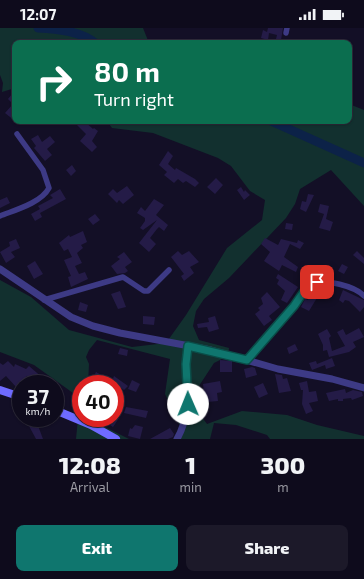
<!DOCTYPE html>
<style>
:root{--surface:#0e0b1c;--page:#1c1929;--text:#f1f3f6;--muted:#9b9ba3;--line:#2e2b3b;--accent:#0f766e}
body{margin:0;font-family:"Exo 2",sans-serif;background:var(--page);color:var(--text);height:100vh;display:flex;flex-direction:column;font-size:15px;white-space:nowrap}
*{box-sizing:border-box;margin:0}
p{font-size:13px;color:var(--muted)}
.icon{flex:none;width:22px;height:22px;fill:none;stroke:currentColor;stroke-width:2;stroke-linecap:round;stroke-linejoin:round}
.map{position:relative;height:411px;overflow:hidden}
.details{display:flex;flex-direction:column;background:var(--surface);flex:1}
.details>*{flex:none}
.hud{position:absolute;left:12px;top:12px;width:340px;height:84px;border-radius:8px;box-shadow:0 1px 3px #0004,0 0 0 1px var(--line);background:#0b6e4f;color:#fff;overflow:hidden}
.speed{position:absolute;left:12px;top:347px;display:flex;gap:8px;font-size:20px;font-weight:700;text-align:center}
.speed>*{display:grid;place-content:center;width:52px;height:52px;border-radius:50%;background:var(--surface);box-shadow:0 1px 3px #0004,0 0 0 1px var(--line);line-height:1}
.speed small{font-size:10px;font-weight:400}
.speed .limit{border:6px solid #d22;background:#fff;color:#111}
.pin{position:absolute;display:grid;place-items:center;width:34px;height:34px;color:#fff;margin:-17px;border-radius:8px;box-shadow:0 2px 6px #0006}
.me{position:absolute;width:44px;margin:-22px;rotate:359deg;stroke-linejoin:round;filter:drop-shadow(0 0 3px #0008)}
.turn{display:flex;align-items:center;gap:14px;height:84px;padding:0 16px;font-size:18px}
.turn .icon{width:52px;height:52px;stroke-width:2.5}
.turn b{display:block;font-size:28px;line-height:34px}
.eta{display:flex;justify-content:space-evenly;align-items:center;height:68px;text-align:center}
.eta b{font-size:24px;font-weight:800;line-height:28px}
.action{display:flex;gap:8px;margin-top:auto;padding:8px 16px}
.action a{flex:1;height:46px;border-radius:8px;background:var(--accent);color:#fff;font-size:16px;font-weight:800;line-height:46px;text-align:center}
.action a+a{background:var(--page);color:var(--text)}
.status{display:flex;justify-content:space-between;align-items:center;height:28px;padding:0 20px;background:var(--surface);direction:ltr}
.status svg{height:11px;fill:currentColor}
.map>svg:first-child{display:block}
.green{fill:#12302f}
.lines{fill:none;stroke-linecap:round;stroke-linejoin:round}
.river{stroke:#0c2248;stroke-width:9}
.building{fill:#241b47}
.minor{stroke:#3d3a85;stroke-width:5.5}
.tertiary{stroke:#3d3a85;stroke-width:7}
.secondary{stroke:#6f6bff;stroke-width:8}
.route-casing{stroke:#0a4d48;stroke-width:10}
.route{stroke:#0f766e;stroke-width:7}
</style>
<div class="status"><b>12:07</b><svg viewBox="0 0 49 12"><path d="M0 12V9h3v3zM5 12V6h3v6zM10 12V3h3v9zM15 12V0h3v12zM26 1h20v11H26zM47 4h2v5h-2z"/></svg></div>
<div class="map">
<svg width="364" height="411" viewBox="0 0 364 411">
<rect width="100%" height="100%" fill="#130f26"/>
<path class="green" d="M0,0H143L149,15H15V60L2,64L3,55L0,47Z
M349,76L364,82V178L331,142L300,161L295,176L286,190L229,250L204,271L196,283L193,298L199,312L229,320L228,328L214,335L197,361L192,376L207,396L242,383L287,387L317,397L364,408V411H270L267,407L236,397L214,395L210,411H179L181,400L165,366L170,331L97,312L89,322L86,329L89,336L88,356H81V390H96L105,399L129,411H76L80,370L34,337L0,324V252L31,269L69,302L132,319L166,315L186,287L227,220L262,192L265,172L250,163L231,138L218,130L153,105L112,100L107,93H349Z"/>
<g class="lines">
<path class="river" d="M38,0C56,1 81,3 95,15
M271,93L364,135"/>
</g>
<path class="building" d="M268,0H283L281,12L288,15H275L277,7L269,5L268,12L261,10L263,2L267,4Z
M12,66L15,69V93L5,85L13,76L8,71Z
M81,93H84L93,101L94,100L98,103L92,113L97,119L92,124L80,113L86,106L77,97Z
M38,107L42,114L50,108L55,114L47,121L52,127L45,133L34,120L36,118L31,111Z
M168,123L173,128L168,136L175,142L176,140L195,151L199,155L195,159L186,153L183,155L178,151L174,155L164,147L167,144L159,137Z
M72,137L76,143L71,148L66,142Z
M216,150L223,157L215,166L207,159Z
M127,158L134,167L123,176L119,172L117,175L108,166L113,161L117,165Z
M241,159L244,164L245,162L250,167L244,172L237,162Z
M60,161L66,171L40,185L42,189L35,193L31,186L40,181L38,178L53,170L50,167Z
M308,166L314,167L306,184L300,181L302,173L306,174Z
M7,169L10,175L0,180V172Z
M154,171L164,177L156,187L168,197L164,203L159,199L157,201L150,210L156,216L149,224L139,215L157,192L143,202L140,200L145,193V190L137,185L141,179L145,183Z
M320,176L329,178L326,191L333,194L330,203L319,200L324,186L318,184Z
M95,186L100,192L93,197L88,191Z
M286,195L293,196L292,202L285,201Z
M83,203L87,214L81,217L83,220L77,225L82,235L75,238L79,246L85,244L88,251L71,259L68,249L71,248L64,232L72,229L68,221L64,223L59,215L69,207L70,209Z
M265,210L278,217L281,211L297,215L298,212L304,215L300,221L290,216L284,229L298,239L296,244L282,237L279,243L264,233L270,224L261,216Z
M16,211L20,220L11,224L15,229L6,235L0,224L10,218L9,214Z
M178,223L182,227L189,223L199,234L190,239L194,245L184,253L181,248L184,246L171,229Z
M357,223L364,230V236L353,227Z
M124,224L132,234L125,239L128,243L125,245L117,246L111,238L120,231L117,229Z
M35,233L43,246L34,251L27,238Z
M342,236L348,239L344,246L338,243Z
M321,237L330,242L325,250L316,245Z
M278,246L298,259L287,275L281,272L285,263L277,256L279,252L276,250Z
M320,258L323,260L309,283L301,279L305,271L308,272L314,260Z
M343,262L364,272V279L360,284L349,273L345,272L343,275L339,272Z
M120,263L126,279L118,281L111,266Z
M267,264L280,279L269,288L272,292L264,298L255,286L260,282L258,280L263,276L261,270Z
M80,274L88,277L86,284L78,282Z
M143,288L155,289L154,297L143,296Z
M215,288L219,301L209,304L207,299L198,300L197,296L209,294L208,290Z
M359,300L364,309L353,314L356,319L349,324L329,329L327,322L323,323V317L318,306L327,301L331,308L329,310L332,323L345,318L337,304L343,301L346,307Z
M295,316L298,322L289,326L287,320Z
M120,320L128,322L127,328L118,326Z
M332,330L335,338L326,341L325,337L312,342L309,335L316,333L317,336Z
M220,332L232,333V344H220Z
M8,333L14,339L15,336L26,341L29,338L44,351L38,356H34L27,348L21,354L22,356L17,360L6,348L0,353V335L3,337Z
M252,339L255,340L257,347L246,350L244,341Z
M96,344L105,349L101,356H93L96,352L93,350Z
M275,346L282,347L283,351L287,350L291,363L279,365Z
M114,348L128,358L124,362L120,359L115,366V356H111Z
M132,352L140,356L136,364L128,361Z
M220,353L222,364L217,365L218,373L196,375L194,366L204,365L203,356Z
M307,353L309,364L316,363L318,373L309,375L313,383L306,386L302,376L303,362H301L299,355Z
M263,355L268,366L259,370L254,359Z
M345,361L346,365L353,362L362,364L363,368L352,372L351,370L343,371V373H338V371L329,373L326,365Z
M126,379L148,383L146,390L124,385Z
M36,390H53L39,397Z
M106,390H119L113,399L104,393Z
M37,395L43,411H36L29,398Z
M135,397L143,399L140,411L128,408L130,400L132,401Z
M170,400L174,406L173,409L168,411H150Z"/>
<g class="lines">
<path class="minor" d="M286,5L287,0
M0,188C15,182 41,175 49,160L43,142L17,106
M44,272L123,249L144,263H148L169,242
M247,332L313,255C325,251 355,258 364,268"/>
<path class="tertiary" d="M0,241L71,289L93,298L120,305L211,322L278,341L332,351L364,360
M177,411C194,381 184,350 188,318"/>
<path class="secondary" d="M0,362L21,369
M55,382L91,397L116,411"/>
</g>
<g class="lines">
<g class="route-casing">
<path id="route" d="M188,376L186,336L188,318L247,332L294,278L305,262L317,254"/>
</g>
<use href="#route" class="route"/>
</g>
</svg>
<div class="speed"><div>37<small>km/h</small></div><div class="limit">40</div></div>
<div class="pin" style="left:317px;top:254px;background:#d93025"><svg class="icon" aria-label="arrive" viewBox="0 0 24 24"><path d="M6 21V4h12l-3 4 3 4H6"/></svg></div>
<svg class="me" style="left:188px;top:376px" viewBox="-20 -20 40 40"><circle r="19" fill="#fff"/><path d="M0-13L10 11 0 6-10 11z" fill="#0f766e"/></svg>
<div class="hud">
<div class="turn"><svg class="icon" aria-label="right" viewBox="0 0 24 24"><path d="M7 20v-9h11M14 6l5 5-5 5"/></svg><div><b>80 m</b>Turn right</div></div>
</div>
</div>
<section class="details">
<div class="eta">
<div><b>12:08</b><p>Arrival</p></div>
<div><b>1</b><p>min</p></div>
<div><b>300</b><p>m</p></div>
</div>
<div class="action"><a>Exit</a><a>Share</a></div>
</section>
